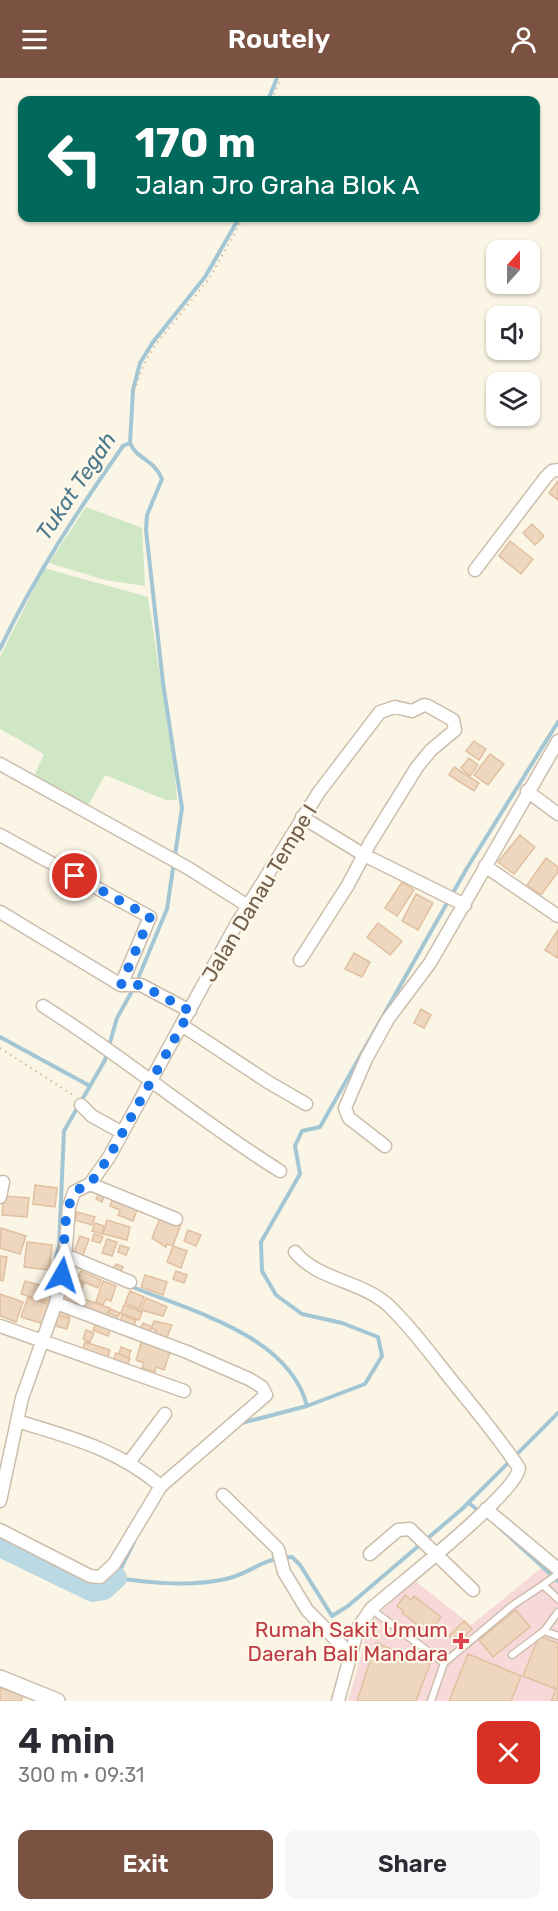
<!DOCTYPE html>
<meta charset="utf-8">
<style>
:root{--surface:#fff;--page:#f7f7f7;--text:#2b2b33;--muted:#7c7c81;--accent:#7b5241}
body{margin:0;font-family:Rubik,sans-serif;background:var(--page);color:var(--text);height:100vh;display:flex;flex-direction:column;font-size:22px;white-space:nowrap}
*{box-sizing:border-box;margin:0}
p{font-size:20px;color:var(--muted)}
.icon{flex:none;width:33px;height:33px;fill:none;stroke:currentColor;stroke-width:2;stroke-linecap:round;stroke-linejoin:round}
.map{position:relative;height:1623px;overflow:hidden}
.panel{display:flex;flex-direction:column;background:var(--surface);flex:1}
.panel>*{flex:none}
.banner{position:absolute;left:18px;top:18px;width:522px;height:126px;border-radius:12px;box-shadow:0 2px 4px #0004;background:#00695c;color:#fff;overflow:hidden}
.needle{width:39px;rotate:21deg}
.tools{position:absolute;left:486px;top:162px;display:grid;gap:12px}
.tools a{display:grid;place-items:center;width:54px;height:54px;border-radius:12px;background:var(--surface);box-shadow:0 2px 4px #0004;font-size:30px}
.pin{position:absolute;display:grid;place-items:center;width:51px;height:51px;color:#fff;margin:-26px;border:3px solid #fff;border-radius:50%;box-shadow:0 2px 6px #0007}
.me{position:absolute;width:66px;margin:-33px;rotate:6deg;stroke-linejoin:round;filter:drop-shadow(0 0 4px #0008)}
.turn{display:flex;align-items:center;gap:21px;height:126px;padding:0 18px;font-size:27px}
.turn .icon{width:78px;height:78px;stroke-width:2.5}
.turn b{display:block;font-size:42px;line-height:51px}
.round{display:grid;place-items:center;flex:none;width:63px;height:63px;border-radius:12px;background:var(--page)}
.head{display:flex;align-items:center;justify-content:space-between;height:102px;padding:0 18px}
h1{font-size:36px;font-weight:600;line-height:45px}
.primary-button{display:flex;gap:12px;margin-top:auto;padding:12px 18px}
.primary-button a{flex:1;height:69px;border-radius:12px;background:var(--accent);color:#fff;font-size:24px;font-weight:600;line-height:69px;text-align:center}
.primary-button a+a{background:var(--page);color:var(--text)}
header{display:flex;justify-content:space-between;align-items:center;height:78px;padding:0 18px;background:var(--accent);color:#fff;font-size:27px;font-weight:600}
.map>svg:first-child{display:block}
.medical{fill:#f8d9d9}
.green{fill:#cfe7c4}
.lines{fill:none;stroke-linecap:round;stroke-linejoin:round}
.stream{stroke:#a2c6d4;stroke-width:4}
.river{stroke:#bbd9e3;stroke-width:22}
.building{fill:#eed7be;stroke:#e0c0a0;stroke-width:1.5}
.service-casing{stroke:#ccbdac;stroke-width:9}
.minor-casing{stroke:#ccbdac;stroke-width:15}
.tertiary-casing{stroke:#ccbdac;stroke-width:18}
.path{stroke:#d3baa2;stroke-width:2;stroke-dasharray:1.5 4.5;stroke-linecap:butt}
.service{stroke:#fff;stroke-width:6}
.minor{stroke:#fff;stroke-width:12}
.tertiary{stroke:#fff;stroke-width:15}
.route{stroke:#1a73e8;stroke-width:10;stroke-dasharray:0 18}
.health-dot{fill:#e0444e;stroke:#fef8eb;stroke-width:2}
.labels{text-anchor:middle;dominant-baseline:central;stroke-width:4.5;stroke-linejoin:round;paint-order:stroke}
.street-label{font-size:21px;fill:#725e4c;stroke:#fef8eb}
.health-label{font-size:21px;fill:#be3a42;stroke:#fef8eb;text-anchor:end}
.water-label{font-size:22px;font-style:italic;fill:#4b788a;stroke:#fef8eb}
</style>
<header><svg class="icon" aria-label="menu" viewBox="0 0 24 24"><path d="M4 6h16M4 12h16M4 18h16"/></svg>Routely<svg class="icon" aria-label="person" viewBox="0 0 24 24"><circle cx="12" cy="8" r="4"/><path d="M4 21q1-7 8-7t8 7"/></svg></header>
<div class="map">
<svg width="558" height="1623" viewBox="0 0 558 1623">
<rect width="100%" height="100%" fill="#fbf5e5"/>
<path class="medical" d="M545,1487L558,1497V1623H348L362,1575L366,1550L378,1536L414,1502L471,1547Z"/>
<path class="green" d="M86,429L142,450L145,508L105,502L49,485Z
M44,490L148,519L175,696L177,722H166L105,697L86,731L33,701L44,676L0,651V579Z"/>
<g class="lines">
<path class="stream" d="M268,22L277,0
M130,365C137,382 153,380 162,401L147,437L146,452L163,605L182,730L167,831L139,898
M130,365L133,312L140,285L153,264L205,199L239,140
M0,571C34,499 77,434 123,368L130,365
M0,959L90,1008
M56,1180L59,1168L64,1053L105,982L117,940L131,915
M130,1208C190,1233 289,1257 307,1328
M238,1346L307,1328L365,1306L382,1278L378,1259L342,1245L302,1236L276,1217L262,1193L261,1164L300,1096L295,1068L302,1053L320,1049L467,790L558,644
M469,1425L481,1435
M499,1449L558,1503
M134,1464L116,1500C153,1505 190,1509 226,1501C252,1495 261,1480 292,1479L300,1487L332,1538L348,1528L462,1431L558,1335"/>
<path class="river" d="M0,1468L93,1513L104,1511L116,1500"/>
</g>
<path class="building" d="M558,403V422L549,415Z
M532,446L544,458L535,467L523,455Z
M510,463L533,481L521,496L499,478Z
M474,663L486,671L479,682L466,673Z
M490,676L504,686L488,707L474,697Z
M469,680L478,687L470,698L461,690Z
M454,689L479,705L474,713L449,697Z
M520,757L535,769L514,796L498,784Z
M546,780L558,789V794L541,817L527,807Z
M402,804L414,812L397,838L385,830Z
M416,816L433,825L418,852L402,843Z
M378,845L402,863L390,877L367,859Z
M558,852V880L545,872Z
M354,875L370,884L362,899L345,891Z
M421,931L431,937L424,950L414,945Z
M35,1107L57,1110L55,1129L33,1126Z
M100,1114L105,1116L102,1124L96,1121Z
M4,1118L29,1120L27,1139L2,1137Z
M114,1118L138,1129L133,1143L118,1137L120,1132L110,1128Z
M77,1134L95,1139L92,1147L75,1142Z
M161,1138L181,1146L173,1168L167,1166L166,1169L152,1160Z
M107,1142L130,1149L127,1162L103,1156Z
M95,1145L104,1148L102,1156L92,1153Z
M1,1150L26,1158L20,1176L0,1170Z
M188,1152L201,1157L196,1168L184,1163Z
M94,1156L103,1159L100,1165L92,1163Z
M80,1158L89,1161L82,1180L73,1177Z
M107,1161L117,1164L112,1178L102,1175Z
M27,1164L52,1167L49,1192L24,1189Z
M120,1167L129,1170L126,1177L118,1174Z
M173,1168L187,1173L181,1190L167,1184Z
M0,1178L7,1179L3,1203L0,1202Z
M116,1186L123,1189L119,1197L112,1194Z
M81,1193L101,1202L98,1210L77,1201Z
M176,1193L187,1197L184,1205L173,1201Z
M145,1197L167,1204L163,1217L141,1209Z
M77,1202L84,1205L79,1220L72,1217Z
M25,1203L53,1211L49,1224L21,1216Z
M103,1203L116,1208L111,1223L106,1221L103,1227L96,1224Z
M130,1213L144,1219L139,1231L125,1225Z
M0,1216L23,1224L16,1244L0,1238Z
M65,1217L78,1222L74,1230L62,1225Z
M28,1219L50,1227L44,1246L21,1239Z
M80,1220L110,1230L106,1242L76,1232Z
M146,1220L167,1229L163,1238L141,1232Z
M124,1227L142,1234L139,1242L121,1235Z
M60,1230L71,1233L68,1240L58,1237Z
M110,1231L120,1235L118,1239L109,1235Z
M57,1237L70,1240L67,1251L55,1248Z
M122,1237L136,1242L133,1250L119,1246Z
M97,1242L112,1248L108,1258L93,1252Z
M154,1243L172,1247L165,1264L154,1259L156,1252L151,1250Z
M143,1245L152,1249L148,1257L139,1253Z
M86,1252L94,1255L90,1264L83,1261Z
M142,1262L171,1271L164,1292L156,1289L155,1294L142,1290L144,1285L136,1282Z
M85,1264L110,1272L107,1281L82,1274Z
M121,1269L131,1273L128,1280L119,1276Z
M116,1275L130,1280L127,1288L113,1283Z
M405,1517L411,1522L414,1518L441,1539L429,1555L402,1535L403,1533L397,1528Z
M516,1532L530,1549L493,1579L479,1562Z
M464,1543L472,1551L457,1566L449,1558Z
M539,1558L558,1565V1623H551L556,1611L523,1598Z
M376,1565L430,1586L416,1623H357Z
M468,1576L521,1598L511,1623H449Z
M0,1610L23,1617L21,1623H0Z"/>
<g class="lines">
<g class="service-casing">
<path id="service" d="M543,1507L558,1496
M371,1531L444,1585
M558,1534L544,1553L558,1558
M512,1577L544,1553
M431,1623L444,1585L513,1527L543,1507L558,1521"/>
</g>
<g class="minor-casing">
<path id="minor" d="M475,492L546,399L552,393L558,392
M0,686L188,790L248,828
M527,713L558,736
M302,739L364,777L465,827
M0,757L150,839L121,907H141L190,933
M485,788L558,838
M0,834L121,907
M43,928C125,979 198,1042 280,1093
M183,948L268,1004L306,1026
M81,1027L92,1038L121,1054
M385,1068L349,1040L345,1030L366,981L388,941L430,885L558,663
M90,1106L176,1141
M0,1119L3,1104
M295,1174C319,1203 361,1202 389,1228C411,1249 430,1275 449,1299C473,1329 498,1358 519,1390C517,1415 396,1509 371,1531L358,1550L338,1623
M65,1177L130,1204
M0,1248L184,1313
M17,1343C72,1360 115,1370 161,1408
M130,1383L165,1336
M223,1417L278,1471L284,1494L307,1532L349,1575
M0,1423L22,1320L56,1225L65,1181L69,1129L74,1114L90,1106L109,1079L236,847L319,714L380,634L395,629L412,633L424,627L428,628L453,642L455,652L431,672L417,689L370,765L348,807L300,882
M486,1431L558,1491
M0,1452L90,1498L100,1499L114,1486L161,1408L266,1317L262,1309L249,1301L187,1274L56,1225
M370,1476L398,1452L410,1451L473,1512"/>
</g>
<g class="tertiary-casing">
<path id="tertiary" d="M0,1600L57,1623"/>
</g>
<path class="path" d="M271,22L281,0
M134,313L144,286L156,266L209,201L243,140
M0,970L73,1017"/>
<use href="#service" class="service"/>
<use href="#minor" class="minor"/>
<use href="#tertiary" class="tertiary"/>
</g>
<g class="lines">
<path class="route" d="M62,1197C67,1172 57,1113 90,1106L109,1079L190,933L141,907H121L150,839L75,798"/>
</g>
<path class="health-dot" d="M458 1554h6v6h6v6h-6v6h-6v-6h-6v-6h6z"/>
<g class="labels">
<g class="street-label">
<text transform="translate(259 815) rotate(-59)">Jalan Danau Tempe I</text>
</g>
<g class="health-label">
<text x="448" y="1551">Rumah Sakit Umum<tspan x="448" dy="24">Daerah Bali Mandara</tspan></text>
</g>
<g class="water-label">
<text transform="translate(76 408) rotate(-56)">Tukat Tegah</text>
</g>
</g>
</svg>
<div class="tools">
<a><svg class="needle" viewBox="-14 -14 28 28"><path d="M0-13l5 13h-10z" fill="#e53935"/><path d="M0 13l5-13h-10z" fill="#7c7c81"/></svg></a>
<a><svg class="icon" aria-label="sound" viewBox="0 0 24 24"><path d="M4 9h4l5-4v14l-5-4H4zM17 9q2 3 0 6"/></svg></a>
<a><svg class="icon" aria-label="layers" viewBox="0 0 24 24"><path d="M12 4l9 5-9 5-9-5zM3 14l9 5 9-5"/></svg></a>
</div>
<div class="pin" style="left:75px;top:798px;background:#d93025"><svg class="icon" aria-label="arrive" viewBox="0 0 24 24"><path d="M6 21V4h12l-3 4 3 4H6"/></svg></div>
<svg class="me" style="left:62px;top:1197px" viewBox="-20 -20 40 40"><path d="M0-17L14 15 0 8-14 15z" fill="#1a73e8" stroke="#fff" stroke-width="4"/></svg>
<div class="banner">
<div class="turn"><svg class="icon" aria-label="left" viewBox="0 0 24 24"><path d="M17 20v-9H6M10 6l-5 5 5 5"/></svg><div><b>170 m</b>Jalan Jro Graha Blok A</div></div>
</div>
</div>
<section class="panel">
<div class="head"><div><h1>4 min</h1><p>300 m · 09:31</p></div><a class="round" style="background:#d93025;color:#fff"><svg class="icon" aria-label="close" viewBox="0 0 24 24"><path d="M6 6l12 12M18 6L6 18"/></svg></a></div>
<div class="primary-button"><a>Exit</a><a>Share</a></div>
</section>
